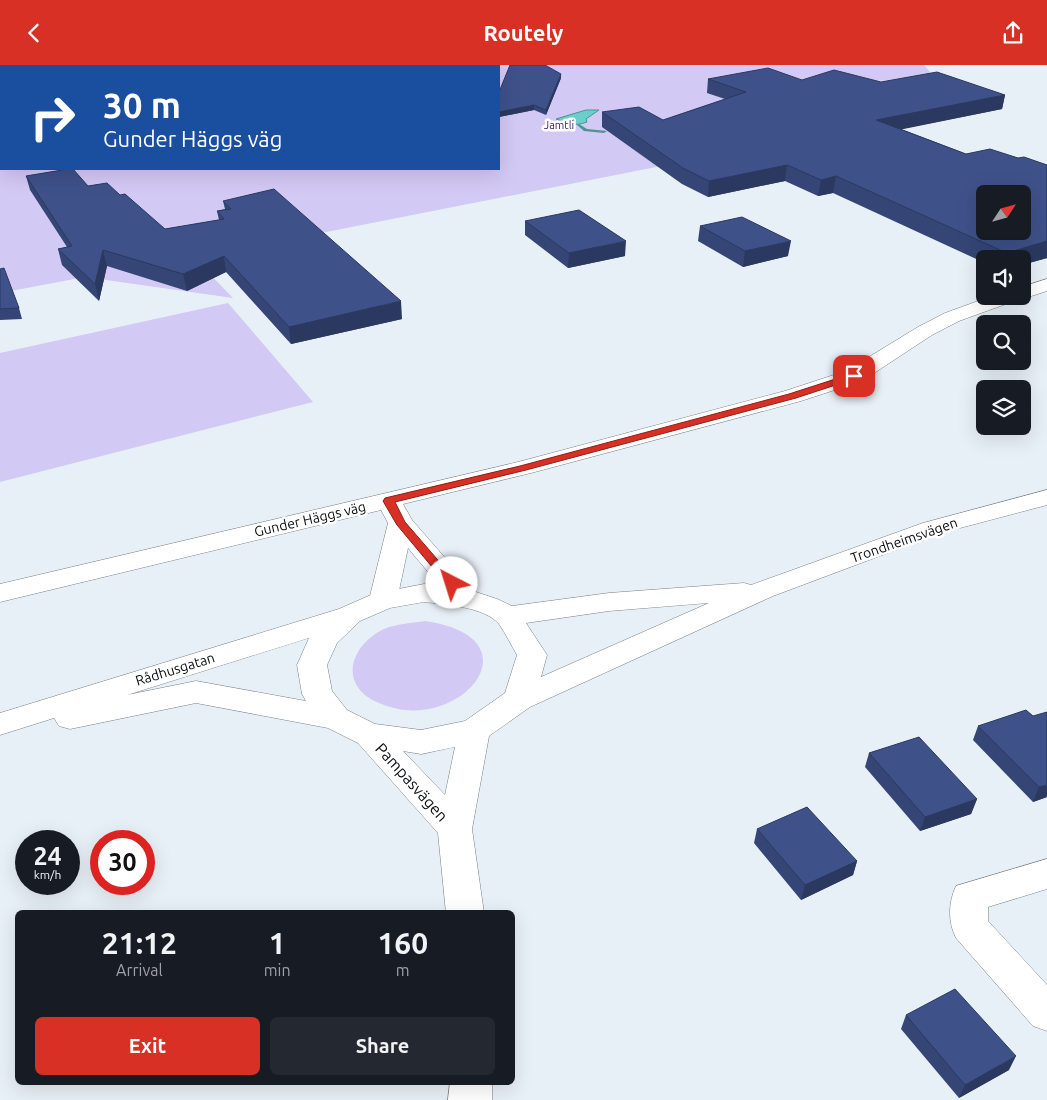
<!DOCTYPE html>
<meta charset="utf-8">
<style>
:root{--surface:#171b24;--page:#242831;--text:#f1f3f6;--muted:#9ea1a6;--accent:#d93025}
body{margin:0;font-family:Ubuntu,sans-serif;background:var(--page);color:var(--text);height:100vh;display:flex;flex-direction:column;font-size:19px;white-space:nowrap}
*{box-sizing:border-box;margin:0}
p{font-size:16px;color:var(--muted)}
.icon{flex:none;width:28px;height:28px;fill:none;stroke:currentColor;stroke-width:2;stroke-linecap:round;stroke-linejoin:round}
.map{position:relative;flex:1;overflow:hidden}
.sheet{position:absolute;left:15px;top:845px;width:500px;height:175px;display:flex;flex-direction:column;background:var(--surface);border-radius:8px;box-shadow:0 5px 20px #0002}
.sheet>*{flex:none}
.banner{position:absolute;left:0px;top:0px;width:500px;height:105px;box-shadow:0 5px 20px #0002;background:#1a4fa0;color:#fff;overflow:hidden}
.needle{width:32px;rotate:54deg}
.fabs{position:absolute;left:976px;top:120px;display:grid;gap:10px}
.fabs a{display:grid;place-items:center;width:55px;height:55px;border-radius:8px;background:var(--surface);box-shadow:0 5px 20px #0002;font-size:25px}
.speed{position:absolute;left:15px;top:765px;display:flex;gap:10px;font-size:25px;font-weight:700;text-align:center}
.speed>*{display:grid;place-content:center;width:65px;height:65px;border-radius:50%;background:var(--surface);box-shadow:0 5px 20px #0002;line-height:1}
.speed small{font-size:12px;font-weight:400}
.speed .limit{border:8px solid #d22;background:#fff;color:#111}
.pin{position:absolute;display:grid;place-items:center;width:42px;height:42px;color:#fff;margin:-21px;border-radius:10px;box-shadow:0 2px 8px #0006}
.me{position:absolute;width:55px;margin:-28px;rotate:320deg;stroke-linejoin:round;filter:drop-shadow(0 0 4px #0008)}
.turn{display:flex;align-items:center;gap:18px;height:105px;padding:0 20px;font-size:22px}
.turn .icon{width:65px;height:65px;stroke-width:2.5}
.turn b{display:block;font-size:35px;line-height:42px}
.eta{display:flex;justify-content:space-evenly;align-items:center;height:85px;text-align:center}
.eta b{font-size:30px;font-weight:600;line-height:35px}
.primary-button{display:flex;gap:10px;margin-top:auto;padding:10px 20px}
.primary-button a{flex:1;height:58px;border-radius:8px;background:var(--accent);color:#fff;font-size:20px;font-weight:600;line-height:58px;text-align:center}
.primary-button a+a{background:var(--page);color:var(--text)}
header{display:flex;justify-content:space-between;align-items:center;height:65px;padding:0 20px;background:var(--accent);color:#fff;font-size:22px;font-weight:600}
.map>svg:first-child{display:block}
.green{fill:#d2c9f4;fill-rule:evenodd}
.water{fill:#6acfcb;stroke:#4d9492}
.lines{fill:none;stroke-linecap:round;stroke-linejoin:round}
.stream{fill:#4d9492;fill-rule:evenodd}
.street-casing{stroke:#777f85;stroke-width:1}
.secondary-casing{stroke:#777f85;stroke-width:1}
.street{fill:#fff;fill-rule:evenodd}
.secondary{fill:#fff;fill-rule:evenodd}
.wall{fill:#354676}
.shaded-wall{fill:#2b3960}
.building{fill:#3e5189;stroke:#2b3960;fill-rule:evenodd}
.route{fill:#d93025;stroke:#8d1f18}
.labels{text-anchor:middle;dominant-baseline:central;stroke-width:5;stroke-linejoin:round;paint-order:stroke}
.far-park-label{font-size:11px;fill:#381d69;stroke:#fff}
.street-label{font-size:14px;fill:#090c0e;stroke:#fff}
.near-street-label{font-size:16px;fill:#090c0e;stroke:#fff}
</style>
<header><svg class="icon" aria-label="back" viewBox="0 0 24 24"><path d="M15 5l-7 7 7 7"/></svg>Routely<svg class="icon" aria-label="share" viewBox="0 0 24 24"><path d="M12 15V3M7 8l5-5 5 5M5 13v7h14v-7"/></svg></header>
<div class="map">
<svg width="1047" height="1035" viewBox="0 0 1047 1035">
<rect width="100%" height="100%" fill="#e8f0f7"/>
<path class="green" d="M0,0H924L937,15L859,16L935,47L194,193L233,233L85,212L0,228ZM1,1H499V104H1Z
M228,238L313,337L0,417V288Z
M425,556C543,573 457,673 379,638C338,621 349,581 384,564C396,559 411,558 425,556Z"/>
<path class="water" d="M586,45H599L586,54L587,57C574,62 569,58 556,54Z"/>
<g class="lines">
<path class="stream" d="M579,59L587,64L607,66L604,68L584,66L577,60Z"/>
<g class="street-casing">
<path id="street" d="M1047,214V226L1022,234L1018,233L1017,235L959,256L932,270L862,316L801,336L531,408L403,439L412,455L474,526L478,532L474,538L464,541L454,538L408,483L397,535L393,541L383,544L373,541L369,535L388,458L381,445L0,537V519L518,397L785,326L846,306L918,262L945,248L992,231H1022V222Z
M1047,794V824L988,842V856L1047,920V966L1033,961L956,873C948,857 948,838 956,821Z"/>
</g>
<g class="secondary-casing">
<path id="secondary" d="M1047,425V440L941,468L773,531L530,642L489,671L472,764L484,848H446L438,768L358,678L328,663L196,638L70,664L59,661L54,653L0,670V648L339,544L373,529L424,519L464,523L497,534L512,541L609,528L744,518L751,520L923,458ZM424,537C444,539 485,542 499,559C506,569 511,580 517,590L505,628L465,656L421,665L375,659L347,645L332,626L327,600L337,578L360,556L390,543ZM709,538L541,612L547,590L526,558L609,546ZM309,573L297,600L302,629L306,636L196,616L127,630ZM455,682L445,730L403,686L421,689Z
M450,1018H492V1035H448Z"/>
</g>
<use href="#street" class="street"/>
<use href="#secondary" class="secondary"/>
</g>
<path class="wall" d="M561,13L546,50L534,45L499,52V27Z
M708,14L802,15L881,17L1005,30L1002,44L901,64L966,89L1018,93L1047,100V193L1022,200V194H985V198L833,128L818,131L785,116L708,132L682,119L602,62V47L663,55L725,34L707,28Z
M26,111L88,121L120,130L165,164L219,155L217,146L225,144L223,136L402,254L291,279L226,207L187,226L107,201L99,236L62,200L58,184L67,182L30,125Z
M525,156L625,191L568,203L525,170Z
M700,161L788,191L743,202L698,176Z
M0,204L19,243L22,254L0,255Z
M1033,651L1047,732L1033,737L973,675L978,661Z
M869,688L977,734L971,749L920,766L865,702Z
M757,764L857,796L853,810L801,835L754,778Z
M906,950L1009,1005L959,1033L901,964Z"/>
<path class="shaded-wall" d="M561,9V13L546,50V45Z
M1005,30L1002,44L874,70L876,55Z
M534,40V45L499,52V47Z
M787,100L785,116L708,132L709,116Z
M836,111L833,128L818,131L821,115Z
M626,176L625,191L568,203L569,188Z
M791,176L788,191L743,202L745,186Z
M1047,176V193L1022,200V194H1005L1007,188Z
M103,185L107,201L99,236L95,219Z
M224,191L226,207L187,226L183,209Z
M401,236L402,254L291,279L289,262Z
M1047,720V732L1033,737L1039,722Z
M977,734L971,749L920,766L925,752Z
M857,796L853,810L801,835L805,820Z
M1016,991L1009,1005L959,1033L965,1020Z"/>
<path class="building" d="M510,0H545L561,9L546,45L534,40L499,47V27Z
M768,3L802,15L834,5L881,17L937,7L1005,30L876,55L966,89L990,84L1018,93L1024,92L1047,100V176L1007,188L836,111L821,115L787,100L709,116L683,103L602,47L639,42L663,55L746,27L708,14ZM985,129H1022V166H985Z
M68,104H73L88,121L107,118L120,130L125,129L165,164L224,154L217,146L231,144L223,136L274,124L401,236L289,262L224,191L183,209L103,185L95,219L58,184L72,181L26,111Z
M579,145L626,176L569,188L525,156Z
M742,152L791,176L745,186L700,161Z
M4,203L19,243L0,244V204Z
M1026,645L1033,651L1047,647V720L1039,722L978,661Z
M919,672L977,734L925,752L869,688Z
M807,742L857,796L805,820L757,764Z
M955,924L1016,991L965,1020L906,950Z"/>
<path class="route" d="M854,308L857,309V313L796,333L526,405L395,437L405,457L456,516L458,518L456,521H448L397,460L383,436L385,433L520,401L789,329Z"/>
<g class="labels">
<g class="far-park-label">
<text x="559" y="60">Jamtli</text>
</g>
<g class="street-label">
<text transform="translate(310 454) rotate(-13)">Gunder Häggs väg</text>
<text transform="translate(904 475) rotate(-19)">Trondheimsvägen</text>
<text transform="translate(175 604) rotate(-17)">Rådhusgatan</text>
</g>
<g class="near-street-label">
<text transform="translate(412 717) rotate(48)">Pampasvägen</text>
</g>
</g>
</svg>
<div class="fabs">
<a><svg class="needle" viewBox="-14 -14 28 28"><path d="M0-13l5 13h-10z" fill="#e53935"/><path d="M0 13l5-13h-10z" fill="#9ea1a6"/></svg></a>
<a><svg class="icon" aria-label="sound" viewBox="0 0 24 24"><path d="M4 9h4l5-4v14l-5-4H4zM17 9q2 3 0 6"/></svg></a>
<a><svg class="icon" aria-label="search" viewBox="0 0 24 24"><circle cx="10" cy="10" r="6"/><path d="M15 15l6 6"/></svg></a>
<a><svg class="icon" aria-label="layers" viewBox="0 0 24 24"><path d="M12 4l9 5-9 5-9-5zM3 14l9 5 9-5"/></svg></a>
</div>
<div class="speed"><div>24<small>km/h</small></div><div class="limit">30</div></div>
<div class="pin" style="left:854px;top:311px;background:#d93025"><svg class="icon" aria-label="arrive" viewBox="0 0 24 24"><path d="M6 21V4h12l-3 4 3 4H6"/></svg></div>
<svg class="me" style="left:452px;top:518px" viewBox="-20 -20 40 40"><circle r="19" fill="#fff"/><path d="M0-13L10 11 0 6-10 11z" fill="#d93025"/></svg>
<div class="banner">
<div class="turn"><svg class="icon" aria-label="right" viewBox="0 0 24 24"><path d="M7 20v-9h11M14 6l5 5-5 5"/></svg><div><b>30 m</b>Gunder Häggs väg</div></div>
</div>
<section class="sheet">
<div class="eta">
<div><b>21:12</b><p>Arrival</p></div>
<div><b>1</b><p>min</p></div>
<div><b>160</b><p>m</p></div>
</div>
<div class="primary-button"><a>Exit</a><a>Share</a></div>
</section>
</div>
